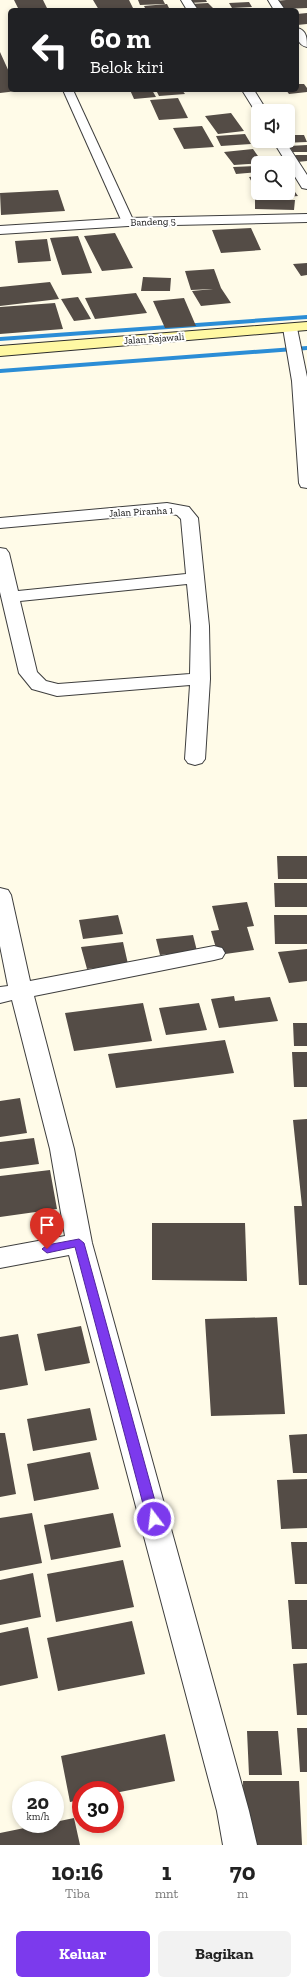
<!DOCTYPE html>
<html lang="id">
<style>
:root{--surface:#fff;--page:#f2f2f2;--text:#222;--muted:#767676;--accent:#7c3aed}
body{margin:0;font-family:"Zilla Slab",serif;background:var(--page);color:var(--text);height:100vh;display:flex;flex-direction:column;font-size:15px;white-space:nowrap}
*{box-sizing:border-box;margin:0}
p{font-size:13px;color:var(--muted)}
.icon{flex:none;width:22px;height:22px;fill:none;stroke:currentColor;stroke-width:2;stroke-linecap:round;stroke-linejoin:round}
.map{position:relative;height:1845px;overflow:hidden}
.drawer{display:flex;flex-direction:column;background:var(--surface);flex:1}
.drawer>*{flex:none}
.guide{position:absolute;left:8px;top:8px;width:291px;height:84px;border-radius:6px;box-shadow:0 2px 6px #0003;background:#202124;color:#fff;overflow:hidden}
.controls{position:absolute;left:251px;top:104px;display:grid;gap:8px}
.controls a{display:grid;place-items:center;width:44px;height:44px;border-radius:6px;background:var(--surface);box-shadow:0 2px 6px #0003;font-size:20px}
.speed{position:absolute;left:12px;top:1781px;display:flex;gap:8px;font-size:20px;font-weight:700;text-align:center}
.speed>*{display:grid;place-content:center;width:52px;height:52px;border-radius:50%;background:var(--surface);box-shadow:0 2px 6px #0003;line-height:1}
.speed small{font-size:10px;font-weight:400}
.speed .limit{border:6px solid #d22;background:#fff;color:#111}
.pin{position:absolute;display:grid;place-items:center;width:34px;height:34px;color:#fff;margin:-41px -17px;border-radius:50% 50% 50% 0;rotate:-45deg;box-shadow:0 0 4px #0007}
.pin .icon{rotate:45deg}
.me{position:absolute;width:44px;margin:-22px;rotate:345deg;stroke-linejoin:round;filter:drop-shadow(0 0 3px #0008)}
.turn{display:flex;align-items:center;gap:14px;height:84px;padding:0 16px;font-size:18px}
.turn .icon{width:52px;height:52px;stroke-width:2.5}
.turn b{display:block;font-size:28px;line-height:34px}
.eta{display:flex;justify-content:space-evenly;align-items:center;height:68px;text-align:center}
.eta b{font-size:24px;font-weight:800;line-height:28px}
.button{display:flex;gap:8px;margin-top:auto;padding:8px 16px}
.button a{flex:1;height:46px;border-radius:6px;background:var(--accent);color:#fff;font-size:16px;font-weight:800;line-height:46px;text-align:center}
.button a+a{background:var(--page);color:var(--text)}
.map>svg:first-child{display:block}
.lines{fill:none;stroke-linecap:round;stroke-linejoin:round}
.stream{fill:#2b8dd6;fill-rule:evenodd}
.building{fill:#544c46}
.service-casing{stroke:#3e3e3e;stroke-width:2}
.minor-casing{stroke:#3e3e3e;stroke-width:2}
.secondary-casing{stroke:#2d2d2d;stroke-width:2}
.service{fill:#fff;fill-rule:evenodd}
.minor{fill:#fff;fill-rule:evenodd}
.secondary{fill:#fff8a3;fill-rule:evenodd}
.route{fill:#7c3aed;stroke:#51269a}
.labels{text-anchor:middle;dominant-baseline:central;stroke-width:4;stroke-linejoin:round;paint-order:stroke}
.far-street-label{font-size:10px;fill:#0b0b0b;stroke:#fff}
</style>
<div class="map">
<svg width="307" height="1845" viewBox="0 0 307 1845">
<rect width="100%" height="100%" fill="#fffbe8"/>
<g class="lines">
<path class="stream" d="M307,315V319L0,341V337Z
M307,346V350L0,373V369Z"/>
</g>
<path class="building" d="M14,0H43L48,10H19Z
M93,0H129L134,10H99Z
M138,0H163L165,4L140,5Z
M187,0H206L207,2L189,3Z
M286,0H307V8L282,9L275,1Z
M249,2L252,7L232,8L229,3Z
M208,3L213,8L193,10L190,4Z
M167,4L170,10H146L144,6Z
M307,13V24L297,25V14Z
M0,52L10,74V90L17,91L0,93Z
M297,84H304L307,88V92L289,94L286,90H297Z
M130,90H152L156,97L134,99Z
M156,90H182L185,94L159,96Z
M178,98L188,118L159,120L150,100Z
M231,113L244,131L218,134L205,116Z
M202,126L214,147L184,149L173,128Z
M245,134L251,144L221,146L216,136Z
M288,135H304L307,142L282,143V141H288Z
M307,145V152H293L289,146Z
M253,149L263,163L234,165L224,152Z
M295,155H307V161L297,162Z
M258,166V172L236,174L233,167Z
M258,176V186H254L249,177Z
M288,188H292L298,196L266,199L263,193H288Z
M58,190L65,211L1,215L0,193Z
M255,199L295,200L294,210L255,209Z
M251,228L261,250L221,253L212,230Z
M115,233L133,268L102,271L84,236Z
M78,236L92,273L62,275L50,238Z
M47,239L51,261L18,263L15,241Z
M307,263V275L301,276L293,264Z
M214,269L221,288L231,303L201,306L192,291L213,289L191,290L185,271Z
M143,277L171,278L170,291H141Z
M50,282L59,299L0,306V287Z
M136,293L147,313L95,319L85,298Z
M78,297L91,319L74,321L61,299Z
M184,298L196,326L165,328L153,301Z
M55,303L63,329L0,334V307Z
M277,856H307V879H278Z
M274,883H307V907H275Z
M247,902L254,926L247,927L254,950L218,955L211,931L219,930L212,906Z
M118,915L123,934L83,939L79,920Z
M274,915H307V944H275Z
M193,935L197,951L160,955L156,939Z
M123,942L128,964L87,969L81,947Z
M307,949V981L289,983L278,952Z
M234,996L235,1001L270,997L278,1021L219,1028L211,999Z
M143,1003L152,1041L74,1051L65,1013Z
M199,1003L207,1030L166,1035L159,1008Z
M293,1023H307V1046H294Z
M225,1040L234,1073L116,1088L108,1054Z
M292,1052H307V1087H294Z
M20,1098L27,1133L0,1137V1101Z
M307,1119V1285H299L294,1206H302L293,1120Z
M34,1138L39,1164L0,1169V1142Z
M50,1170L57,1209L0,1217V1176Z
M152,1223H245L247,1281L152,1280Z
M277,1317L285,1414L211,1416L205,1319Z
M81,1326L90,1363L45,1371L37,1334Z
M18,1334L28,1385L0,1390V1337Z
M90,1408L97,1440L33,1451L27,1419Z
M0,1433H5L16,1494L0,1497Z
M307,1434V1473H293L289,1435Z
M90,1452L99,1489L34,1501L27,1464Z
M307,1479V1528L281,1529L277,1480Z
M32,1513L42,1563L0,1571V1518Z
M113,1513L121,1547L51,1560L44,1525Z
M291,1542H307V1584H295Z
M123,1560L134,1607L56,1622L47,1574Z
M33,1573L41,1617L0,1625V1580Z
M288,1600H307V1649H292Z
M132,1621L145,1674L58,1691L47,1638Z
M28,1627L38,1678L0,1686V1633Z
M307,1663V1715H297L293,1664Z
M297,1728H307V1772H300Z
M247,1731H278L282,1775H249Z
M165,1734L175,1781L115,1793V1790H81V1800L70,1802L61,1756Z
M243,1781H299L302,1845H244Z
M74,1818L80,1845H0V1833L44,1824H55V1822Z"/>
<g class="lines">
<g class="service-casing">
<path id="service" d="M63,90H73L134,222L132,224L128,226L122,222Z"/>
</g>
<g class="minor-casing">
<path id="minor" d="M181,0H191L198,10H187Z
M268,0H278L285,10H274Z
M297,28C307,30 307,39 307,47C297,45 297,36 297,28Z
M242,90H254L267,111H258L257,114Z
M273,141H285L307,175V189L302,188Z
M307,214V222L128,226L0,234V226L128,218Z
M290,324L295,325L297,328L307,377V488L301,487L299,483L292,381L283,328L285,325Z
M167,503L189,507L198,518L209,626L210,679L205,759L202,763L195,765L188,763L185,759L190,685L57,696L32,689L19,673L0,592V548L6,549L9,553L18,591L186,574L181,519L177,515L167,513L0,528V518ZM187,584L191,626L190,674L58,684L46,681L37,672L20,601Z
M0,888L8,890L11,895L30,981L214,946L222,948L225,953L222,958L214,960L34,996L74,1149L92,1243L249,1811L257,1845H223L217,1811L69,1255L0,1268V1248L65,1236L50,1149L12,1000L0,1003V987L8,986L0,946Z"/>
</g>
<g class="secondary-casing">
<path id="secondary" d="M307,322V330L0,356V346Z"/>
</g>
<use href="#service" class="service"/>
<use href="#minor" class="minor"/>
<use href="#secondary" class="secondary"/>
</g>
<path class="route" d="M79,1239L84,1243L160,1519L158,1523L154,1524L149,1523L147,1519L75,1247L47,1253L42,1249L47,1245Z"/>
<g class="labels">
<g class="far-street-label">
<text transform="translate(153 222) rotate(-2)">Bandeng 5</text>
<text transform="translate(154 339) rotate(-4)">Jalan Rajawali</text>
<text transform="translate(141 512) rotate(-3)">Jalan Piranha 1</text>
</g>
</g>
</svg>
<div class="controls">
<a><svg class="icon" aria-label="sound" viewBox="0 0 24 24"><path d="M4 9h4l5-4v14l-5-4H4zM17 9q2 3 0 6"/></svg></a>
<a><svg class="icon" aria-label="search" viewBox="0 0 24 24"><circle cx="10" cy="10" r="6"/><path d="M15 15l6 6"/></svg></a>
</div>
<div class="speed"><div>20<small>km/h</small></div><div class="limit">30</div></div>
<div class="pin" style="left:47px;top:1249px;background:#d93025"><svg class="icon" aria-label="arrive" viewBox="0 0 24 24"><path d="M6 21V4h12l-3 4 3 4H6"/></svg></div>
<svg class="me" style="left:154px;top:1519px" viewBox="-20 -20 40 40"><circle r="17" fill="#7c3aed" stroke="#fff" stroke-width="3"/><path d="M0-11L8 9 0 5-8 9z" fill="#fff"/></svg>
<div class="guide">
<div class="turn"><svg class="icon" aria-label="left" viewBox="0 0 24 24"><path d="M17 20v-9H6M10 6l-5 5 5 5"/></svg><div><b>60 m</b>Belok kiri</div></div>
</div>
</div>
<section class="drawer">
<div class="eta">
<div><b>10:16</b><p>Tiba</p></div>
<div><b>1</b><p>mnt</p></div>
<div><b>70</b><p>m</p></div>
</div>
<div class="button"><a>Keluar</a><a>Bagikan</a></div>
</section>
